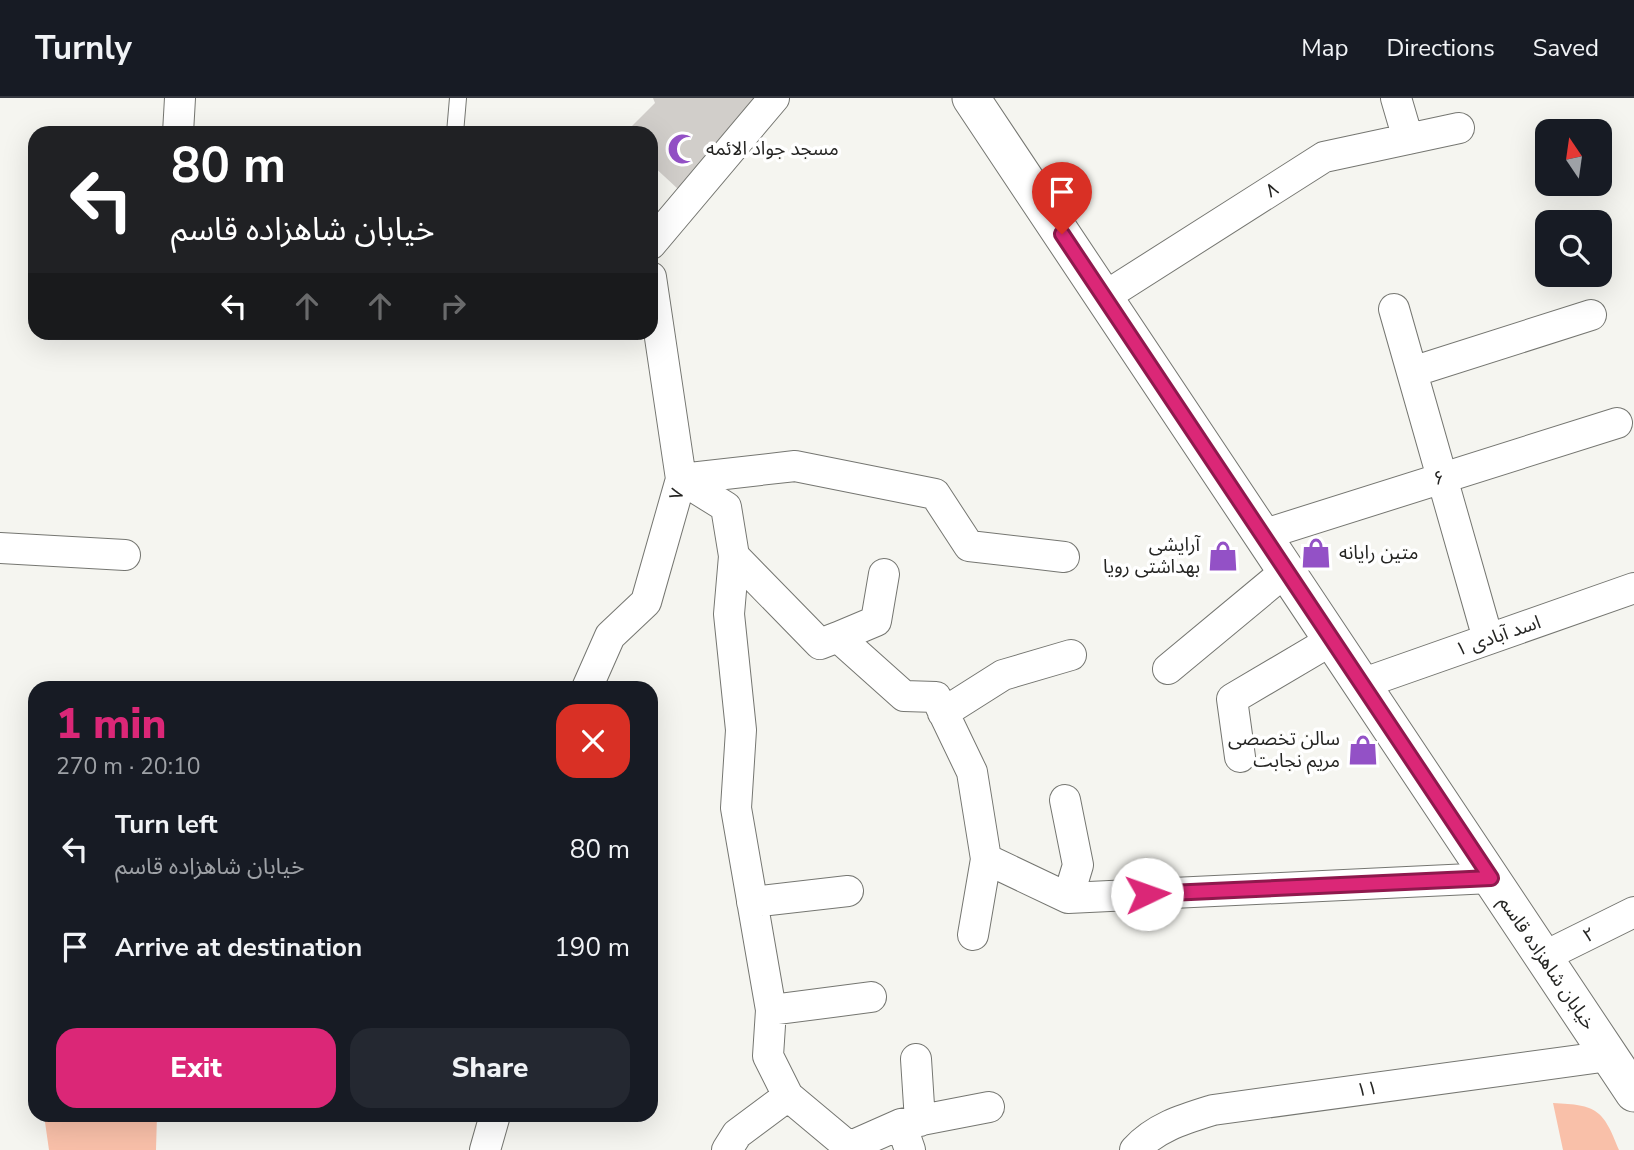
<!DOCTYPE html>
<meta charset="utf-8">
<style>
:root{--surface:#171b24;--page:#242831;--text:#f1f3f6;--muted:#9ea1a6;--line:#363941;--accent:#db2777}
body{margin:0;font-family:"Nunito Sans","Noto Sans Arabic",sans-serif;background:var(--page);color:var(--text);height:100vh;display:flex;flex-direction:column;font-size:26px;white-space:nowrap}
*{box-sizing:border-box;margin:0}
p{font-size:23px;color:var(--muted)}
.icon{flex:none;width:38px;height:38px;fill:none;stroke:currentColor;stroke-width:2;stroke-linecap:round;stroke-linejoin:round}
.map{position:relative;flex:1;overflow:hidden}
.side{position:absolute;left:28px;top:583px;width:630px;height:441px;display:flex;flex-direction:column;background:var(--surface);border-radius:21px;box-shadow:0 7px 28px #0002}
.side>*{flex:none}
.hud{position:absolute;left:28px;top:28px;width:630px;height:214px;border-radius:21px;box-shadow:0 7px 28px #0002;background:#202124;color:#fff;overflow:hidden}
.needle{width:46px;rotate:347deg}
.controls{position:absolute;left:1535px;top:21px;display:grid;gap:14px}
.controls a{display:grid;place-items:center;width:77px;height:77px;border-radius:14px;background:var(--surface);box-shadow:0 7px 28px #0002;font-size:35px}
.pin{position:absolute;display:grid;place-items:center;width:60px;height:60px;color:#fff;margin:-72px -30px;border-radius:50% 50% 50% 0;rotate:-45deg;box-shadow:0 0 7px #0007}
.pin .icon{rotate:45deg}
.me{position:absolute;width:77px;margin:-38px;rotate:87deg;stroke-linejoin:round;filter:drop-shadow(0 0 5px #0008)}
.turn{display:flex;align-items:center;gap:24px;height:147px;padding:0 28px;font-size:32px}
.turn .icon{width:91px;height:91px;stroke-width:2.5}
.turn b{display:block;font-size:49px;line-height:60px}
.lanes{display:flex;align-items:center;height:66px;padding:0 28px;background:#0003;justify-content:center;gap:35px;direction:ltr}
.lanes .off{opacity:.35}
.round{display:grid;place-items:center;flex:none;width:74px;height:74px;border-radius:21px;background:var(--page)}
.summary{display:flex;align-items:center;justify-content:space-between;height:119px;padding:0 28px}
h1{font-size:42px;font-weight:800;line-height:52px;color:var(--accent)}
.cta{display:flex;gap:14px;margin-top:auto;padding:14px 28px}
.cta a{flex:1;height:80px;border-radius:21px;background:var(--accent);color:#fff;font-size:28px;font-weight:800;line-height:80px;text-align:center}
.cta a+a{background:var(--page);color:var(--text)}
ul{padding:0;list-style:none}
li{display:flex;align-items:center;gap:21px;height:98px;padding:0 28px}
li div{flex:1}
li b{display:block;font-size:26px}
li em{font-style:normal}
header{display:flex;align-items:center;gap:42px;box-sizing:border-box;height:98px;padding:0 35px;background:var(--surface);border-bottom:2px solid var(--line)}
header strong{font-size:33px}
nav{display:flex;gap:38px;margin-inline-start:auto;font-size:24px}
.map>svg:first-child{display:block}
.green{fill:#f9c0a9}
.building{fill:#d1ceca}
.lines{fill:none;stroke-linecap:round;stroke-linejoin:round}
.service-casing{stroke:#757671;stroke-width:18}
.minor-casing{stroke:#757671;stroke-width:32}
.tertiary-casing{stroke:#757671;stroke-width:39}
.service{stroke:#fff;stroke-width:16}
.minor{stroke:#fff;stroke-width:30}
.tertiary{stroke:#fff;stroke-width:37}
.route-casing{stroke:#8e194d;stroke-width:18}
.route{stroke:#db2777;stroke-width:12}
.labels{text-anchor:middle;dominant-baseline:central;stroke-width:7;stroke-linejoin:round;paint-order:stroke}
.poi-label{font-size:19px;fill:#252523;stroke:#fff;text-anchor:start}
.street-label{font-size:19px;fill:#252523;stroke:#fff}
</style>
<header>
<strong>Turnly</strong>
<nav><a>Map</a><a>Directions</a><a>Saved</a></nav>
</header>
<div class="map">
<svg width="1634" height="1052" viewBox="0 0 1634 1052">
<rect width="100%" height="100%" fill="#f5f5f0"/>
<path class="green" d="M1553,1005C1597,1007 1603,1011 1619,1052H1563Z
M44,1017H157L156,1052H49Z"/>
<path class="building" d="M653,0H759L678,91L651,66V35H625L655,5Z"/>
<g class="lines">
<g class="service-casing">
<path id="service" d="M455,35L458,0"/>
</g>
<g class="minor-casing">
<path id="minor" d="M1396,0L1408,41
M178,35L180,0
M651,146L774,0
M1104,199L1324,59L1459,30
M1394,211L1488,541
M1412,274L1591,217
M681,381L726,409L734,458L729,516L741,632L736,710L771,912L768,958L788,998L737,1036L727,1052
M681,381L795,368L935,396L969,448L1064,459
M1262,437L1617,325
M0,450L125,457
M734,458L820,546L838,539L904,598L936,599L972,674L986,761L1068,800L1491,780
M838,539L876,523L884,476
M1168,571L1286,473
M1361,586L1634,490
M587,590L610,538L646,504L681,381L651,179
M943,615L1003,577L1071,557
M1240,659L1232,601L1332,542
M1065,702L1078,767L1068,800
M752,804L848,793
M973,837L986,761
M1543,859L1634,814
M771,912L871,899
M916,961L920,1023
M788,998L849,1049L901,1026L910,1052
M901,1026L989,1009
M485,1052L495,1017
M1135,1052C1156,1029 1184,1021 1213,1012L1609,958"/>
</g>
<g class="tertiary-casing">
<path id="tertiary" d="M971,0L1634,995"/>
</g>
<use href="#service" class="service"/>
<use href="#minor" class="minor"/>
<use href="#tertiary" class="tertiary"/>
</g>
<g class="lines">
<g class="route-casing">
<path id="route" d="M1062,136L1491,780L1147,796"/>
</g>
<use href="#route" class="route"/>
</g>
<defs>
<g id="mosque-bare" transform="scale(2.415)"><path d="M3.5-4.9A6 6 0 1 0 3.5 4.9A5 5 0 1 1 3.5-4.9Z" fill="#9351c6" stroke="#fff" stroke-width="2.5" paint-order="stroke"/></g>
<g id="shop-bare" transform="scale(2.415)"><path d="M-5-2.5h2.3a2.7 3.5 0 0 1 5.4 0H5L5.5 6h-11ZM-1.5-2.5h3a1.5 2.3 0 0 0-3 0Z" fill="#9351c6" stroke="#fff" stroke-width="2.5" paint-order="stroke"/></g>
</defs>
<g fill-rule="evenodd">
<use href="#mosque-bare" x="683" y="51"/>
<use href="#shop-bare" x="1316" y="455"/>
<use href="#shop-bare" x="1223" y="458"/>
<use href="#shop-bare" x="1363" y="652"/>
</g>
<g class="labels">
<g class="poi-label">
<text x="706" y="51">مسجد جواد الائمه</text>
<text x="1200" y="447" text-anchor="end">آرایشی<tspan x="1200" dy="22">بهداشتی رویا</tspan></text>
<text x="1339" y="455">متین رایانه</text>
<text x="1340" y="641" text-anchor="end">سالن تخصصی<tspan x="1340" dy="22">مریم نجابت</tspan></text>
</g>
<g class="street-label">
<text transform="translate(1272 92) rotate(-32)">۸</text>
<text transform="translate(1439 380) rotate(-18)">۶</text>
<text transform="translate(677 396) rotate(-74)">۷</text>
<text transform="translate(1498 538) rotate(-19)">اسد آبادی ۱</text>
<text transform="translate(1589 837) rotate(-26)">۲</text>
<text transform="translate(1547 865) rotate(56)">خیابان شاهزاده قاسم</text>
<text transform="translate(1367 991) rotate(-8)">۱۱</text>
</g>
</g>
</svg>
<div class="controls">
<a><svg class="needle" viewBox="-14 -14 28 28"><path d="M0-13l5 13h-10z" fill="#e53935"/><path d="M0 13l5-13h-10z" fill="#9ea1a6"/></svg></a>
<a><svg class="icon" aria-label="search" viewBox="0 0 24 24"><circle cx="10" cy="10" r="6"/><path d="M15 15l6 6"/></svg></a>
</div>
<div class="pin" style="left:1062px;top:136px;background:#d93025"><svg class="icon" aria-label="arrive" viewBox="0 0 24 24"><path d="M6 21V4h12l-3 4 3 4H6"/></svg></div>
<svg class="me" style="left:1147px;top:796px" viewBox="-20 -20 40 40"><circle r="19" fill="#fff"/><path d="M0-13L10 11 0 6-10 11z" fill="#db2777"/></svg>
<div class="hud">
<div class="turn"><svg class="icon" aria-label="left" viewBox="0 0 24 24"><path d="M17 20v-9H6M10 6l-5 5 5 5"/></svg><div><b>80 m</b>خیابان شاهزاده قاسم</div></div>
<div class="lanes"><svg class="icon" aria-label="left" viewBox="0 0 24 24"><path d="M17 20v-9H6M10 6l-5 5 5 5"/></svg><svg class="icon off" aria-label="ahead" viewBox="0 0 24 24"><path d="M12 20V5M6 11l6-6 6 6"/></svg><svg class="icon off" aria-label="ahead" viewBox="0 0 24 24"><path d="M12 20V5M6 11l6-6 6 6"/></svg><svg class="icon off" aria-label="right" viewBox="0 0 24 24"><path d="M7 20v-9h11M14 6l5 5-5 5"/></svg></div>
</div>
<section class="side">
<div class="summary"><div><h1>1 min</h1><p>270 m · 20:10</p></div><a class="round" style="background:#d93025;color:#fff"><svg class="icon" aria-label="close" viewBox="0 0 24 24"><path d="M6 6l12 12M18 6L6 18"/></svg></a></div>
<ul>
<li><svg class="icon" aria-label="left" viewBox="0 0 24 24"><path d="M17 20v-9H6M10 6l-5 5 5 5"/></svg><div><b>Turn left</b><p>خیابان شاهزاده قاسم</p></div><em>80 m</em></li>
<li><svg class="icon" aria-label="arrive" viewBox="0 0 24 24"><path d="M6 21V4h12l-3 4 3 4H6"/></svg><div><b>Arrive at destination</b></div><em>190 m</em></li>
</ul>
<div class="cta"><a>Exit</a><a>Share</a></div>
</section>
</div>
